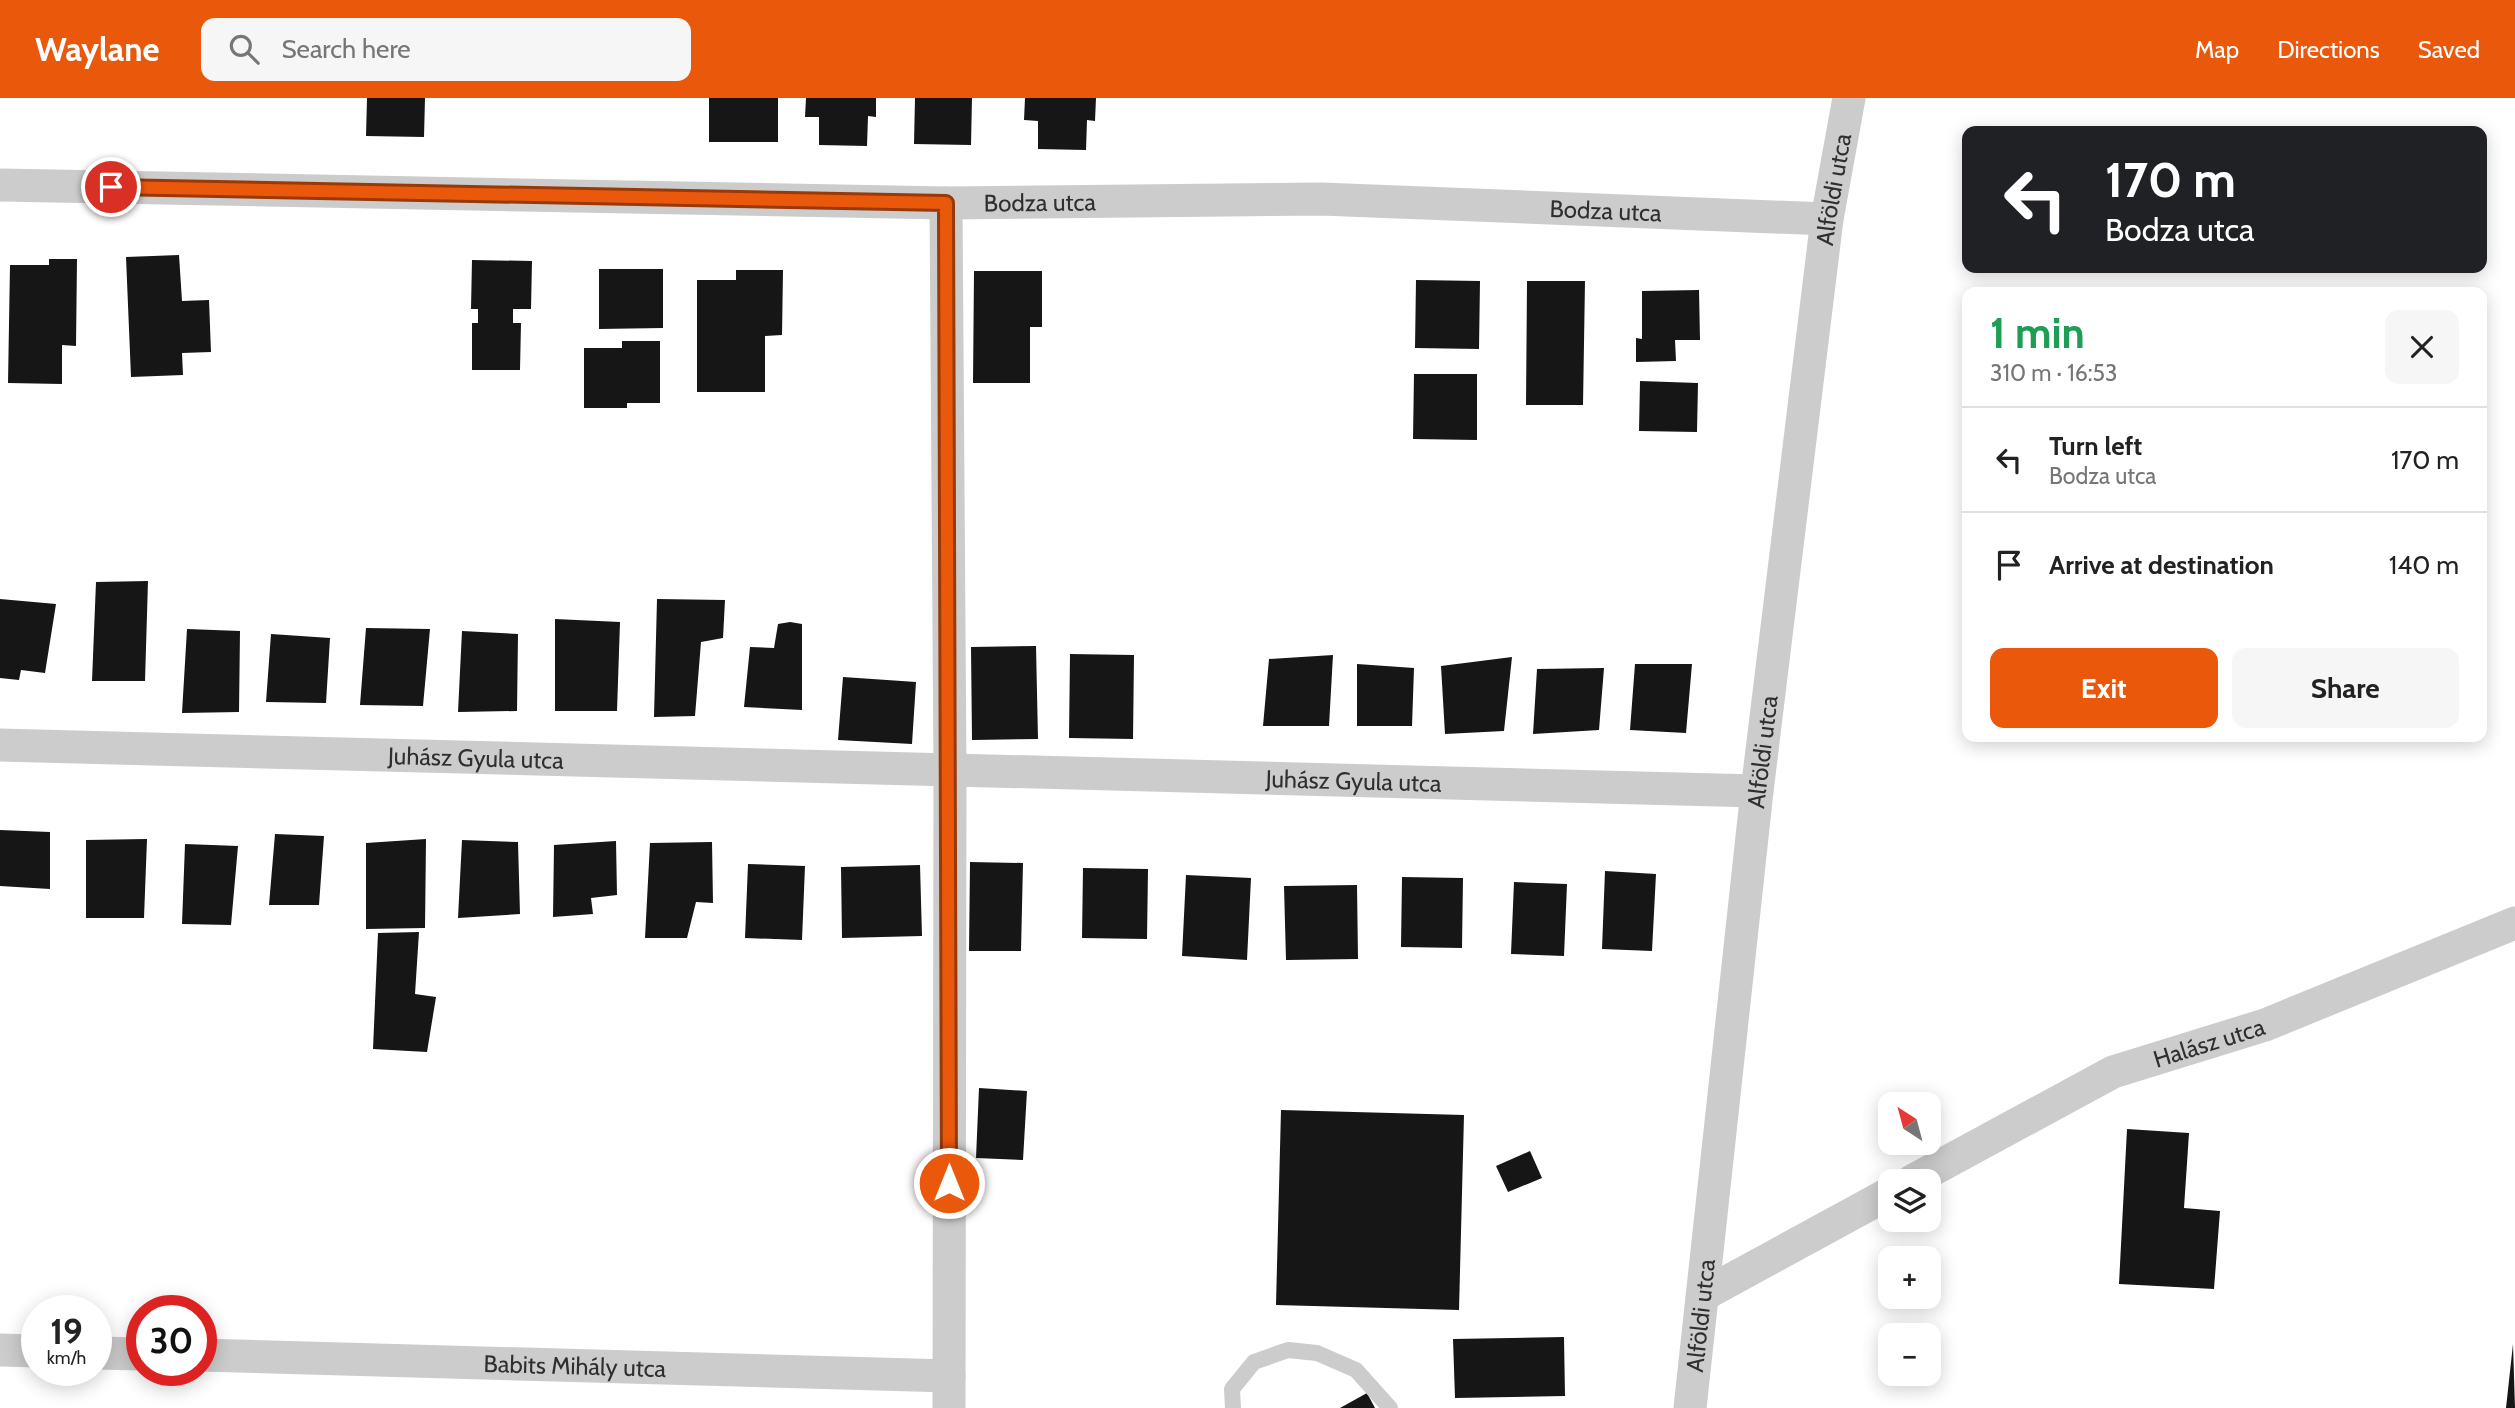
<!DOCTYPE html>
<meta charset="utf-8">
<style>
:root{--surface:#fff;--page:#f6f6f6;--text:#222;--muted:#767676;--line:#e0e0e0;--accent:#ea580c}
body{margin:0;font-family:Cabin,sans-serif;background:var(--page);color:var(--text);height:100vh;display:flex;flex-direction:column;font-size:26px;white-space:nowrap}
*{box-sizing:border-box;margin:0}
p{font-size:23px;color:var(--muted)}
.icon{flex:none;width:38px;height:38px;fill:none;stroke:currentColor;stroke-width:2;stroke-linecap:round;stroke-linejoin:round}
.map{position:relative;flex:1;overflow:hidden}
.side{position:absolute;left:1962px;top:189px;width:525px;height:455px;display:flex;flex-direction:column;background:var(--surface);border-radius:14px;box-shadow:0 4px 18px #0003}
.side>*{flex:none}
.banner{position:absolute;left:1962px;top:28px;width:525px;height:147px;border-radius:14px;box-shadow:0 4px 18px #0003;background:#202124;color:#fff;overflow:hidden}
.needle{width:46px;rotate:324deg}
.buttons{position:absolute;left:1878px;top:994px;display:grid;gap:14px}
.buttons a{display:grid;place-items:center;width:63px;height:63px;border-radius:14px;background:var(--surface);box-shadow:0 4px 18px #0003;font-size:35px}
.speed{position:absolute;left:21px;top:1197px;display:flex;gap:14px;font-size:35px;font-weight:700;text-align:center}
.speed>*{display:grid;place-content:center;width:91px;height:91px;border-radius:50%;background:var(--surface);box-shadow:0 4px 18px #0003;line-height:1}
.speed small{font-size:18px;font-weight:400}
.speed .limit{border:10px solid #d22;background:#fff;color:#111}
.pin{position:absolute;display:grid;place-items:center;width:60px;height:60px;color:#fff;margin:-30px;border:4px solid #fff;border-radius:50%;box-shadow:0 2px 7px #0007}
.me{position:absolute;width:77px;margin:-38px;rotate:0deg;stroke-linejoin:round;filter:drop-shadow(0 0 5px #0008)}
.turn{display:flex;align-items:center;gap:24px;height:147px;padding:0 28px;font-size:32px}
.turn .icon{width:91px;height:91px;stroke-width:2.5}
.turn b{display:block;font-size:49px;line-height:60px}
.round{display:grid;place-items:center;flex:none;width:74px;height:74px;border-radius:14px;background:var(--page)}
.overview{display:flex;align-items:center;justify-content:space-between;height:119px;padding:0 28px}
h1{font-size:42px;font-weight:700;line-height:52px;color:#1e9e55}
.action{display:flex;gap:14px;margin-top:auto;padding:14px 28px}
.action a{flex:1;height:80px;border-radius:14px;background:var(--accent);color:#fff;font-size:28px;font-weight:700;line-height:80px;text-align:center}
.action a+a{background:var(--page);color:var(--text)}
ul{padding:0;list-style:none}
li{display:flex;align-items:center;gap:21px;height:105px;padding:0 28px;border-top:2px solid var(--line)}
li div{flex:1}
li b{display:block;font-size:26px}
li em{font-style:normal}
header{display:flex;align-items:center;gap:42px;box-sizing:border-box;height:98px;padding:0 35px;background:var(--accent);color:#fff}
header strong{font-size:33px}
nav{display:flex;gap:38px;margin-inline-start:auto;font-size:24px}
.search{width:490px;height:63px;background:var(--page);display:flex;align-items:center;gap:18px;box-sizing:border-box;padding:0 24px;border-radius:14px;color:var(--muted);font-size:26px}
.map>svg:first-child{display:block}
.building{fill:#161616}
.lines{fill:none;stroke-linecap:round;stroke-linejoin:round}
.lane{stroke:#ccc;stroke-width:16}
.street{stroke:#ccc;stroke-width:33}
.route-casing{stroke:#983908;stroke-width:18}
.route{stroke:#ea580c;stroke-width:12}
.labels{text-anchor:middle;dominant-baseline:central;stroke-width:7;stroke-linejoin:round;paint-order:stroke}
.street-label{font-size:24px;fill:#2f2f2f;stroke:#fff}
</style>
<header>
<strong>Waylane</strong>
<div class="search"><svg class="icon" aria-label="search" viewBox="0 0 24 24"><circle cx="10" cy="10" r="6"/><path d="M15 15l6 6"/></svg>Search here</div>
<nav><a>Map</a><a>Directions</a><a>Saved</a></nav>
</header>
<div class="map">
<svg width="2515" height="1310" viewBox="0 0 2515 1310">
<rect width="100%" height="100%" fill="#fff"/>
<path class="building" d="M367,0H425L424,39L366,38Z
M709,0H778V44H709Z
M806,0H876V19L868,18L867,48L819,47V19H805Z
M915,0H972L971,47L914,46Z
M1025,0H1096L1095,23L1087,22L1086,52L1038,51V23L1024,22Z
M179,157L182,203L209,202L211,254L182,255L183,277L131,279L126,159Z
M49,161H77L76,248L62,247V286L8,285L10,167H49Z
M472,162L532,163L531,211H513V225H521L520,272H472V225H478V211H471Z
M599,171H663V230L599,231Z
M736,172H783L782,237L765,238V294H697V182H736Z
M974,173H1042V229H1030V285H973Z
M1416,182L1480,183L1479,251L1415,250Z
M1527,183H1585L1583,307H1526Z
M1699,192L1700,242H1675L1676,263L1636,264V240L1642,241V193Z
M622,243H660V305H627V310H584V250H622Z
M1414,276H1477V342L1413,341Z
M1640,283L1698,285L1697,334L1639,333Z
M148,483L145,583H92L96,484Z
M0,501L56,506L45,575L21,572L19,582L0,580Z
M657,501L725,502L723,540L701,544L695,618L654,619Z
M555,521L620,524L617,613H555Z
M790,524L802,526V612L744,609L750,549L774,550L778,526Z
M366,530L430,531L423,608L360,607Z
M187,531L240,533L239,614L182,615Z
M462,533L518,536L517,613L458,614Z
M271,536L330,540L326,605L266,604Z
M1036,548L1038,641L972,642L971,549Z
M1070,556L1134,557L1133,641L1069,640Z
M1333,557L1329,628H1263L1269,561Z
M1512,559L1504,633L1445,636L1441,568Z
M1357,566L1414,570L1412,628H1357Z
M1635,566H1692L1686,635L1630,632Z
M1604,570L1599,632L1533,636L1537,571Z
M843,579L916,584L912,646L838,642Z
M0,732L50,734V791L0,788Z
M275,736L324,738L319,807H269Z
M147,741L144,820H86V742Z
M426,741L425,830L366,831V745Z
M462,742L518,744L520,816L458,820Z
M616,743L617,797L591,800L593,816L553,819L554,747Z
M712,744L713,805L696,804L687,840H645L650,745Z
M185,746L238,748L231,827L182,826Z
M970,764L1023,765L1021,853H969Z
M748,766L805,768L802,842L745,840Z
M920,767L922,838L842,840L841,769Z
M1083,770L1148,771L1147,841L1082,840Z
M1605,773L1656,776L1652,853L1602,851Z
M1186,777L1251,780L1247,862L1182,858Z
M1402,779L1463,780L1462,850L1401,849Z
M1514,784L1567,786L1564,858L1511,856Z
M1357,787L1358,861L1286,862L1284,788Z
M419,834L415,896L436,899L427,954L373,951L378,835Z
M979,990L1027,993L1023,1062L976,1060Z
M1281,1012L1464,1017L1459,1212L1276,1207Z
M2127,1031L2189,1035L2184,1110L2220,1113L2214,1191L2119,1186Z
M1530,1053L1542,1080L1508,1094L1496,1068Z
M1564,1239L1565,1298L1455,1300L1453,1241Z
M2513,1246L2515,1310H2506Z
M1367,1295L1375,1310H1340Z"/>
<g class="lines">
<path class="lane" d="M1233,1310L1232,1291L1254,1264L1288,1252L1317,1255L1356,1272L1390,1310"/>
<g class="street">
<path id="s1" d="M0,87L946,105L1321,101L1827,121"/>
<path d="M946,105L950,672L949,1310"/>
<path id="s2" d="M0,647L1757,693"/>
<path id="s3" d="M1912,1083L2113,974L2265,927L2515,825"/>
<path d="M1703,1197L1890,1095"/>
<path d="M0,1252L37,1253"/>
<path d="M96,1255L142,1256"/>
<path id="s4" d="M201,1257L949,1278"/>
<path id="s5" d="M1690,1310L1757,693L1827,121L1849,0"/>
</g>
</g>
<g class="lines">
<g class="route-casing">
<path id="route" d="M111,89L946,105L949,1085"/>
</g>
<use href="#route" class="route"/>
</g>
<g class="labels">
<g class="street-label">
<text stroke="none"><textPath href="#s5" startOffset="1227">Alföldi utca</textPath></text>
<text stroke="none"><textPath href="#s1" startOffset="1040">Bodza utca</textPath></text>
<text stroke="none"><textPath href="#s1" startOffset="1606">Bodza utca</textPath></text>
<text stroke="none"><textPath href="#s5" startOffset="660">Alföldi utca</textPath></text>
<text stroke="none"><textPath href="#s2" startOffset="476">Juhász Gyula utca</textPath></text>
<text stroke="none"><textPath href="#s2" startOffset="1354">Juhász Gyula utca</textPath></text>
<text stroke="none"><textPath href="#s3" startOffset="329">Halász utca</textPath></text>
<text stroke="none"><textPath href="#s5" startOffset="93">Alföldi utca</textPath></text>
<text stroke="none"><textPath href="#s4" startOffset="374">Babits Mihály utca</textPath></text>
</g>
</g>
</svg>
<div class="buttons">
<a><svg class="needle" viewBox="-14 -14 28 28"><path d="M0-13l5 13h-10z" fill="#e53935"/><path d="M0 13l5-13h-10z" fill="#767676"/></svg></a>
<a><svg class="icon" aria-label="layers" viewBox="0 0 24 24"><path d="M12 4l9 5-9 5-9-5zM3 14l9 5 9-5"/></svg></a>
<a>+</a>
<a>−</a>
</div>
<div class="speed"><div>19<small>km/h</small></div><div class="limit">30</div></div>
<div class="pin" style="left:111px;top:89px;background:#d93025"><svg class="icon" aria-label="arrive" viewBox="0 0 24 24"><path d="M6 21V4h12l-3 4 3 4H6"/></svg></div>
<svg class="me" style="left:949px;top:1085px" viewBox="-20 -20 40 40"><circle r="17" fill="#ea580c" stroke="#fff" stroke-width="3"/><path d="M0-11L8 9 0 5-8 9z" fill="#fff"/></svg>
<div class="banner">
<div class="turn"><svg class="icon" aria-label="left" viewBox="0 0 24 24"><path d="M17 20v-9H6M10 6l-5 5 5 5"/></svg><div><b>170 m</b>Bodza utca</div></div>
</div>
<section class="side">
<div class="overview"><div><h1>1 min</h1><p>310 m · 16:53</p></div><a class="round"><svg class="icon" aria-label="close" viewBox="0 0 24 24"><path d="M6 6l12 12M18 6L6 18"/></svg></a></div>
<ul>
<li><svg class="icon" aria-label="left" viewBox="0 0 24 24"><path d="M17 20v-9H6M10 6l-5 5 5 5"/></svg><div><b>Turn left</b><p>Bodza utca</p></div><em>170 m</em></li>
<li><svg class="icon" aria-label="arrive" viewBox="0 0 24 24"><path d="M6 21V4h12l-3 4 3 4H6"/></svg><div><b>Arrive at destination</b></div><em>140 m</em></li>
</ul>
<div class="action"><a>Exit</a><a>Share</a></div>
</section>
</div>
